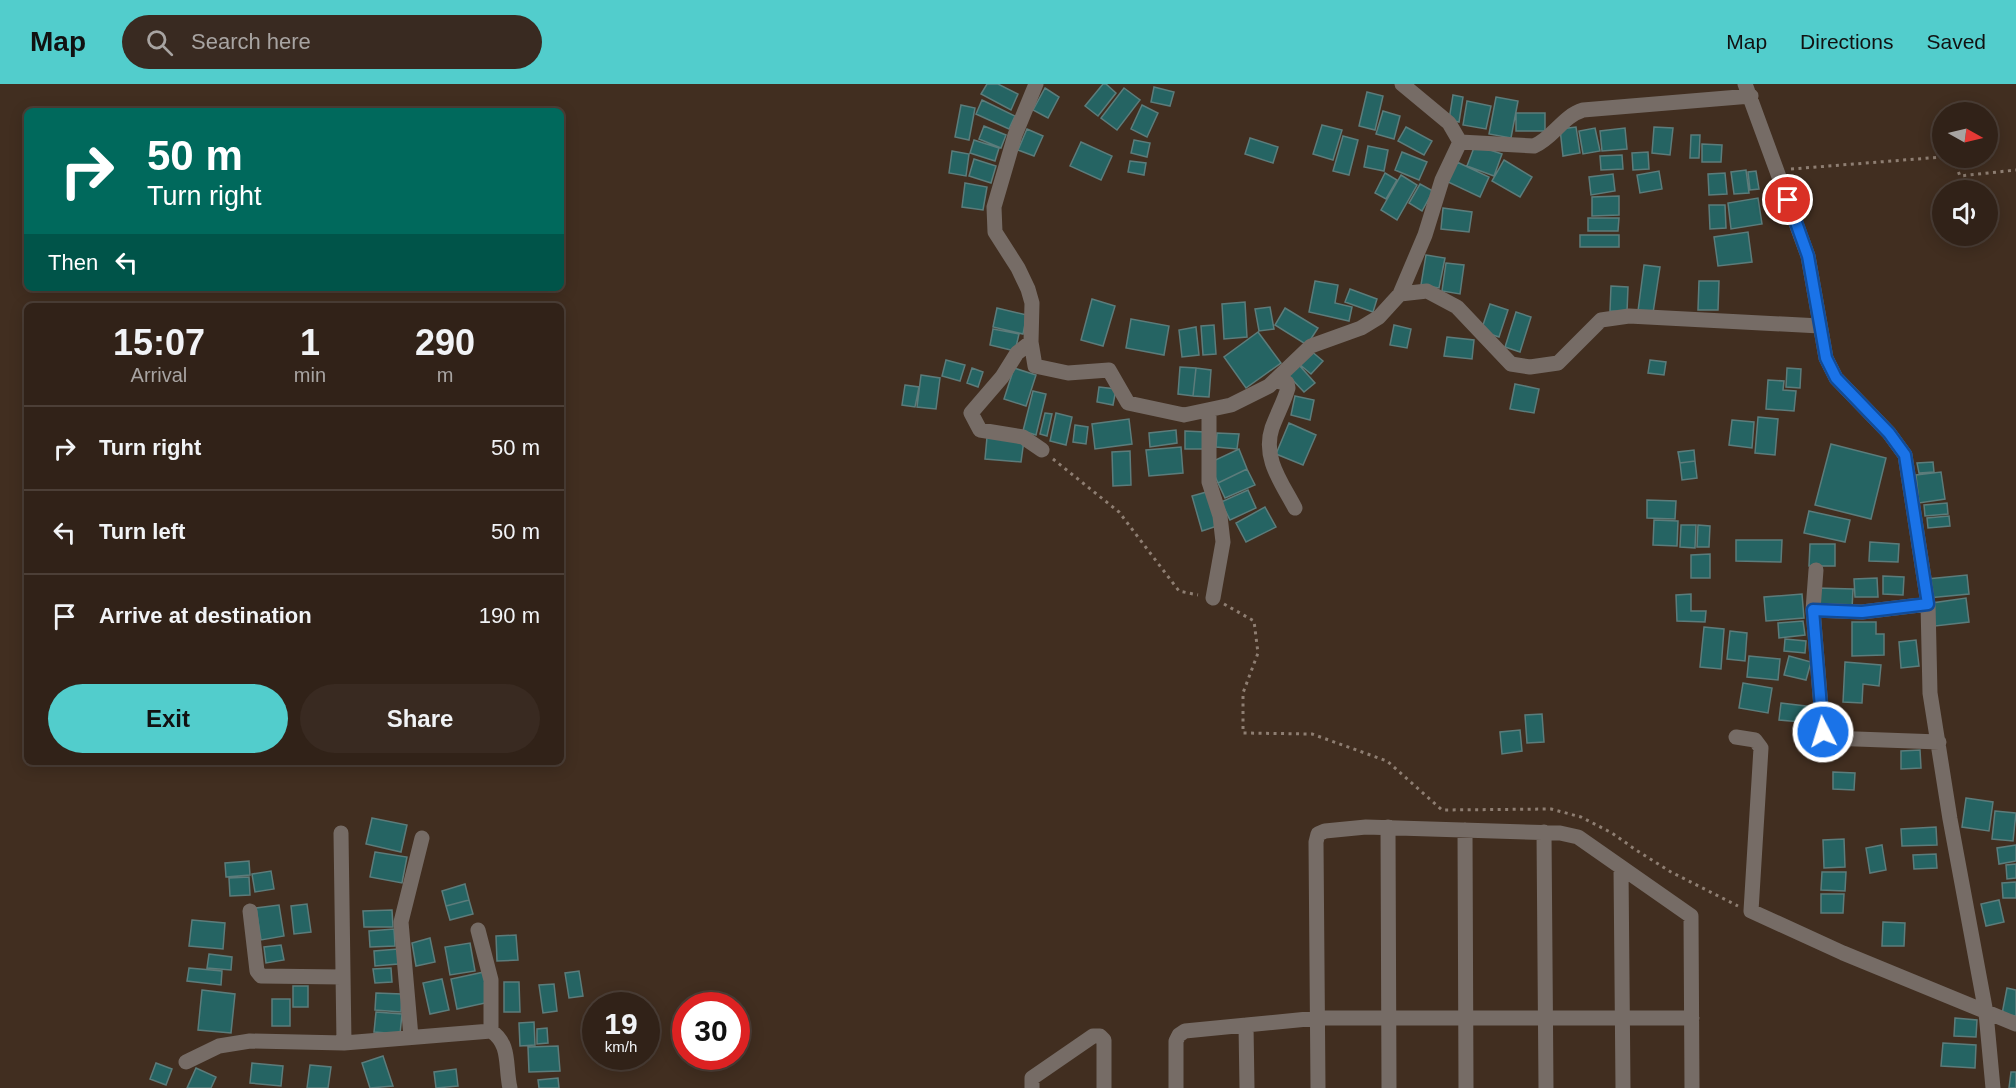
<!DOCTYPE html>
<style>
:root{--surface:#312218;--page:#392a21;--text:#f1f3f6;--muted:#a8a4a2;--line:#4c3f37;--accent:#52cdcc}
body{margin:0;font-family:Helvetica,sans-serif;background:var(--page);color:var(--text);height:100vh;display:flex;flex-direction:column;font-size:22px;white-space:nowrap}
*{box-sizing:border-box;margin:0}
p{font-size:20px;color:var(--muted)}
.icon{flex:none;width:33px;height:33px;fill:none;stroke:currentColor;stroke-width:2;stroke-linecap:round;stroke-linejoin:round}
.map{position:relative;flex:1;overflow:hidden}
.side{position:absolute;left:24px;top:219px;width:540px;height:462px;display:flex;flex-direction:column;background:var(--surface);border-radius:9px;box-shadow:0 3px 15px #0003,0 0 0 2px var(--line)}
.side>*{flex:none}
.hud{position:absolute;left:24px;top:24px;width:540px;height:183px;border-radius:9px;box-shadow:0 3px 15px #0003,0 0 0 2px var(--line);background:#00695c;color:#fff;overflow:hidden}
.needle{width:39px;rotate:98deg}
.tools{position:absolute;left:1932px;top:18px;display:grid;gap:12px}
.tools a{display:grid;place-items:center;width:66px;height:66px;border-radius:50%;background:var(--surface);box-shadow:0 3px 15px #0003,0 0 0 2px var(--line);font-size:30px}
.speed{position:absolute;left:582px;top:908px;display:flex;gap:12px;font-size:30px;font-weight:700;text-align:center}
.speed>*{display:grid;place-content:center;width:78px;height:78px;border-radius:50%;background:var(--surface);box-shadow:0 3px 15px #0003,0 0 0 2px var(--line);line-height:1}
.speed small{font-size:15px;font-weight:400}
.speed .limit{border:9px solid #d22;background:#fff;color:#111}
.pin{position:absolute;display:grid;place-items:center;width:51px;height:51px;color:#fff;margin:-26px;border:3px solid #fff;border-radius:50%;box-shadow:0 2px 6px #0007}
.me{position:absolute;width:66px;margin:-33px;rotate:355deg;stroke-linejoin:round;filter:drop-shadow(0 0 4px #0008)}
.turn{display:flex;align-items:center;gap:21px;height:126px;padding:0 24px;font-size:27px}
.turn .icon{width:78px;height:78px;stroke-width:2.5}
.turn b{display:block;font-size:42px;line-height:51px}
.then{display:flex;align-items:center;height:57px;padding:0 24px;background:#0003;gap:12px;font-size:22px}
.eta{display:flex;justify-content:space-evenly;align-items:center;height:102px;text-align:center}
.eta b{font-size:36px;font-weight:800;line-height:42px}
.cta{display:flex;gap:12px;margin-top:auto;padding:12px 24px}
.cta a{flex:1;height:69px;border-radius:36px;background:var(--accent);color:#111;font-size:24px;font-weight:800;line-height:69px;text-align:center}
.cta a+a{background:var(--page);color:var(--text)}
ul{padding:0;list-style:none}
li{display:flex;align-items:center;gap:18px;height:84px;padding:0 24px;border-top:2px solid var(--line)}
li div{flex:1}
li b{display:block;font-size:22px}
li em{font-style:normal}
header{display:flex;align-items:center;gap:36px;box-sizing:border-box;height:84px;padding:0 30px;background:var(--accent);color:#111}
header strong{font-size:28px}
nav{display:flex;gap:33px;margin-inline-start:auto;font-size:21px}
.search{width:420px;height:54px;background:var(--page);display:flex;align-items:center;gap:15px;box-sizing:border-box;padding:0 21px;border-radius:33px;color:var(--muted);font-size:22px}
.map>svg:first-child{display:block}
.building{fill:#256463;stroke:#5c7c7b;stroke-width:1.5}
.lines{fill:none;stroke-linecap:round;stroke-linejoin:round}
.path{stroke:#8e7e72;stroke-width:3;stroke-dasharray:3 4.5;stroke-linecap:butt}
.minor{stroke:#766c66;stroke-width:15}
.route-casing{stroke:#114b97;stroke-width:15}
.route{stroke:#1a73e8;stroke-width:10}
</style>
<header>
<strong>Map</strong>
<div class="search"><svg class="icon" aria-label="search" viewBox="0 0 24 24"><circle cx="10" cy="10" r="6"/><path d="M15 15l6 6"/></svg>Search here</div>
<nav><a>Map</a><a>Directions</a><a>Saved</a></nav>
</header>
<div class="map">
<svg width="2016" height="1004" viewBox="0 0 2016 1004">
<rect width="100%" height="100%" fill="#412e20"/>
<path class="building" d="M987,0H998L1018,10L1011,26L981,10Z
M1103,0H1106L1116,9L1098,32L1085,22Z
M1154,3L1174,8L1170,22L1151,18Z
M1045,4L1059,13L1048,34L1033,26Z
M1124,4L1140,16L1117,46L1101,34Z
M1367,8L1383,12L1375,46L1359,42Z
M1453,11L1463,13L1459,38L1449,36Z
M1496,13L1518,17L1511,54L1489,50Z
M982,16L1015,32L1009,45L976,30Z
M1467,17L1491,22L1486,45L1463,41Z
M961,21L975,24L969,56L955,53Z
M1142,21L1158,29L1147,53L1131,45Z
M1383,27L1400,32L1394,55L1376,50Z
M1516,29H1545V47H1516Z
M1322,41L1342,46L1333,76L1313,70Z
M984,42L1006,51L1001,64L979,55Z
M1406,43L1432,57L1424,71L1398,57Z
M1576,43L1580,69L1563,72L1560,45Z
M1654,43L1673,44L1670,71L1652,69Z
M1595,44L1600,67L1583,70L1579,47Z
M1625,44L1627,65L1602,67L1600,47Z
M1027,45L1043,52L1034,72L1018,66Z
M1691,51H1700L1699,74H1690Z
M1343,52L1358,56L1349,91L1333,87Z
M1250,54L1278,63L1273,79L1245,70Z
M974,56L999,64L995,77L970,69Z
M1134,56L1150,59L1147,73L1131,69Z
M1081,58L1112,72L1101,96L1070,82Z
M1702,60L1722,61L1721,78H1702Z
M1475,61L1502,70L1494,92L1467,82Z
M1368,62L1388,66L1384,87L1364,83Z
M952,67L969,70L966,92L949,89Z
M1402,68L1427,78L1419,96L1395,86Z
M1648,68L1649,85L1633,86L1632,69Z
M1622,71L1623,85L1601,86L1600,72Z
M974,75L996,82L991,99L969,92Z
M1504,76L1532,93L1520,113L1492,97Z
M1130,77L1146,79L1144,91L1128,88Z
M1457,78L1489,93L1480,113L1448,98Z
M1746,86L1749,109L1734,110L1731,88Z
M1659,87L1662,105L1640,109L1637,91Z
M1756,87L1759,105L1750,106L1748,88Z
M1385,89L1397,96L1386,115L1375,109Z
M1725,89L1727,110L1709,111L1708,90Z
M1613,90L1615,107L1591,111L1589,93Z
M1401,91L1417,101L1397,136L1381,126Z
M965,99L987,103L983,126L962,123Z
M1420,100L1433,107L1422,127L1409,119Z
M1619,112V131L1592,132V113Z
M1758,114L1762,140L1731,145L1728,119Z
M1709,121H1725L1726,144L1710,145Z
M1443,124L1472,128L1469,148L1441,145Z
M1588,134H1619L1618,147H1588Z
M1748,148L1752,178L1718,182L1714,153Z
M1580,151H1619V163H1580Z
M1426,171L1445,174L1439,204L1421,201Z
M1446,179L1464,181L1460,210L1442,207Z
M1644,181L1660,183L1653,229L1638,227Z
M1315,197L1338,201L1335,219L1352,223L1349,237L1309,228Z
M1699,197H1719L1718,226H1698Z
M1611,202L1628,203L1627,228L1610,227Z
M1350,205L1377,215L1373,228L1345,218Z
M1092,215L1115,222L1103,262L1081,256Z
M1245,218L1247,253L1224,255L1222,220Z
M1490,220L1508,226L1499,253L1481,247Z
M1270,223L1274,245L1259,247L1255,225Z
M997,224L1027,231L1023,250L993,243Z
M1285,224L1318,244L1307,261L1275,241Z
M1516,228L1531,233L1520,268L1505,263Z
M1131,235L1169,242L1164,271L1126,264Z
M1214,241L1216,270L1203,271L1201,242Z
M1394,241L1411,245L1407,264L1390,261Z
M1196,243L1199,271L1182,273L1179,246Z
M993,245L1019,250L1015,267L990,261Z
M1258,248L1281,279L1246,304L1224,273Z
M1447,253L1474,256L1472,275L1444,272Z
M1310,266L1323,277L1311,290L1298,279Z
M946,276L965,281L960,297L942,292Z
M1650,276L1666,278L1664,291L1648,289Z
M1299,281L1315,299L1304,308L1288,291Z
M1180,283L1196,284L1193,312L1178,310Z
M972,284L983,288L978,303L967,299Z
M1014,284L1036,291L1026,322L1004,315Z
M1196,284L1211,286L1209,313L1193,312Z
M1787,284L1801,285L1800,304L1786,303Z
M921,291L940,294L936,325L917,323Z
M1768,296L1784,297L1783,306L1796,307L1794,327L1766,325Z
M1515,300L1539,305L1534,329L1510,325Z
M905,301L919,303L915,323L902,321Z
M1099,303L1116,305L1113,321L1097,318Z
M1033,307L1046,310L1036,351L1023,347Z
M1295,312L1314,316L1310,336L1291,331Z
M1045,329L1052,330L1047,352L1040,350Z
M1056,329L1072,333L1066,361L1050,357Z
M1758,333L1778,335L1775,371L1755,369Z
M1129,335L1132,360L1095,365L1092,340Z
M1732,336L1754,338L1752,364L1729,361Z
M1289,339L1316,351L1303,381L1276,370Z
M1075,341L1088,343L1086,360L1073,358Z
M1176,346L1177,359L1150,363L1149,349Z
M1185,347L1206,348V365H1185Z
M1217,349L1239,350L1237,365L1216,363Z
M987,353L1024,356L1021,378L985,375Z
M1831,360L1886,374L1871,435L1815,421Z
M1181,363L1183,389L1149,392L1146,366Z
M1239,365L1247,385L1218,399L1209,379Z
M1694,366L1695,377L1680,379L1678,368Z
M1130,367L1131,401L1113,402L1112,368Z
M1695,377L1697,394L1682,396L1680,379Z
M1933,378L1934,388L1919,389L1917,379Z
M1247,385L1255,401L1225,414L1218,399Z
M1941,388L1945,415L1919,419L1916,391Z
M1248,406L1256,424L1230,436L1221,418Z
M1210,407L1220,441L1202,447L1192,412Z
M1647,416L1676,417L1675,435L1647,434Z
M1947,419L1948,430L1925,432L1924,421Z
M1265,423L1276,443L1246,458L1236,439Z
M1809,427L1850,436L1845,458L1804,449Z
M1949,432L1950,442L1928,444L1927,434Z
M1654,436L1678,437L1677,462L1653,461Z
M1681,441H1696L1695,464L1680,463Z
M1698,441L1710,442L1709,463H1697Z
M1736,456H1782L1781,478L1736,477Z
M1870,458L1899,460L1898,478L1869,477Z
M1810,460H1835V482H1809Z
M1710,470V494H1691V471Z
M1967,491L1969,510L1928,514L1927,495Z
M1883,492L1904,493L1903,511L1883,510Z
M1877,494L1878,513H1855L1854,495Z
M1817,504L1853,505L1852,525L1816,524Z
M1691,510V527H1706L1705,538L1677,537L1676,511Z
M1802,510L1804,534L1766,537L1764,513Z
M1966,514L1969,538L1935,542L1932,519Z
M1803,537L1805,551L1779,554L1778,539Z
M1852,538H1876V550H1884V571L1852,572Z
M1704,543L1724,545L1721,585L1700,583Z
M1730,547L1747,549L1745,577L1727,575Z
M1785,555L1806,557L1805,569L1784,567Z
M1916,556L1919,582L1901,584L1899,558Z
M1749,572L1780,575L1778,596L1747,593Z
M1789,572L1811,578L1806,596L1784,591Z
M1845,578L1881,581L1879,602L1863,600L1862,619L1843,618Z
M1743,599L1772,604L1768,629L1739,624Z
M1781,619L1814,623L1813,639L1779,636Z
M1542,630L1544,658L1527,659L1525,631Z
M1520,646L1522,667L1502,670L1500,648Z
M1920,666L1921,684L1901,685V667Z
M1833,688L1855,689L1854,706L1833,705Z
M1966,714L1993,718L1989,747L1962,743Z
M1995,727L2016,729L2013,757L1992,755Z
M372,734L407,741L401,768L366,760Z
M1936,743L1937,761L1902,762L1901,745Z
M1844,755L1845,783L1824,784L1823,756Z
M1882,761L1886,786L1870,789L1866,764Z
M2016,761V777L1999,780L1997,764Z
M375,768L407,773L402,799L370,793Z
M1936,770L1937,784L1914,785L1913,771Z
M249,777L250,791L226,793L225,779Z
M2016,780V794L2007,795L2006,781Z
M271,787L274,805L255,808L252,790Z
M1822,788H1846L1845,807L1821,806Z
M249,793L250,811L230,812L229,794Z
M2016,798V814H2003L2002,799Z
M465,800L469,816L446,822L442,807Z
M1821,810H1844L1843,829H1821Z
M469,816L473,830L450,836L446,822Z
M1999,816L2004,838L1986,842L1981,820Z
M307,820L311,848L294,850L291,822Z
M279,821L284,852L261,856L256,824Z
M392,826L393,843H364L363,827Z
M192,836L225,839L223,865L189,862Z
M1883,838L1905,839L1904,862H1882Z
M394,845L395,862L370,863L369,847Z
M516,851L518,876L497,877L496,852Z
M430,854L435,878L416,882L412,859Z
M470,859L475,887L450,891L445,863Z
M281,861L284,876L266,879L264,863Z
M398,865V880L375,882L374,867Z
M209,870L232,873L231,886L207,884Z
M189,884L222,887L221,901L187,897Z
M391,884L392,898L375,899L373,885Z
M579,887L583,912L569,914L565,889Z
M484,888L490,918L457,925L451,895Z
M442,895L449,926L430,930L423,899Z
M504,898H519L520,928H504Z
M554,900L557,927L543,929L539,901Z
M293,902H308V923H293Z
M2007,904L2016,906V932L2002,930Z
M202,906L235,910L231,949L198,946Z
M376,909L402,910L401,928L375,926Z
M272,915H290V942H272Z
M376,928L402,930L400,950L374,948Z
M1955,934L1977,936L1976,953L1954,952Z
M534,938L535,961L520,962L519,939Z
M547,944L548,959L537,960V945Z
M1943,959L1976,961L1975,984L1941,982Z
M558,962L560,987L529,988L528,963Z
M383,972L393,1002L370,1004L362,979Z
M156,979L172,985L166,1001L150,995Z
M252,979L283,982L281,1002L250,999Z
M310,981L331,983L328,1004H307Z
M196,984L216,993L211,1004H187Z
M456,985L458,1002L436,1004L434,988Z
M2011,988H2016V1004H2009Z
M558,994L559,1004H539L538,996Z"/>
<g class="lines">
<path class="path" d="M1953,74L1960,92L2016,86
M1791,85L1942,73
M1053,375L1119,428L1179,507L1198,511
M1224,520L1254,537L1258,569L1243,609V649L1312,650L1387,677L1442,726L1551,725L1581,733L1612,749L1636,766L1671,788L1738,822"/>
<path class="minor" d="M1036,0L1015,51L994,123L995,148L1018,184L1028,205L1032,219L1031,258L1035,282L1068,289L1109,286L1128,319L1184,331L1231,321L1269,302L1311,262L1361,244L1379,233L1400,210L1425,151L1442,96L1460,58
M1402,0L1449,39L1460,58
M1745,0L1808,172L1826,274L1836,294L1889,349L1905,371L1928,520L1930,609L1950,735L1986,929L1993,1004
M1460,58L1534,62C1553,54 1563,32 1583,26L1751,12
M1400,210L1427,207L1457,223L1511,280L1530,283L1558,279L1601,236L1629,232L1820,242
M1031,258L1017,269L1002,293L971,329L980,346L1023,353L1042,366
M1276,297L1287,299L1288,304C1284,318 1277,330 1272,344C1262,374 1282,399 1295,424
M1209,326V398L1220,432L1223,458L1213,514
M1816,486L1813,526L1862,528L1928,520
M1813,526L1823,648L1829,654L1939,658
M1736,653L1755,656L1761,664L1751,827L1843,869L2016,940
M1388,743L1389,1004
M1465,746L1466,1004
M1544,748L1546,1004
M341,749L344,959
M1621,783L1623,1004
M250,827L257,887L261,892L342,893
M478,846L491,896V947
M1246,941L1247,1004
M411,953L401,838L422,754
M186,978L219,962L250,957L344,959L491,947C511,960 505,983 510,1004
M1032,1004V994L1093,952H1100L1104,956V1004
M1176,1004V957L1179,951L1185,947L1318,934H1692
M1318,1004L1316,758L1318,750L1325,747L1366,743L1560,749L1578,753L1691,832L1692,1004"/>
</g>
<g class="lines">
<g class="route-casing">
<path id="route" d="M1788,116L1808,172L1826,274L1836,294L1889,349L1905,371L1928,520L1862,528L1813,526L1823,648"/>
</g>
<use href="#route" class="route"/>
</g>
</svg>
<div class="tools">
<a><svg class="needle" viewBox="-14 -14 28 28"><path d="M0-13l5 13h-10z" fill="#e53935"/><path d="M0 13l5-13h-10z" fill="#a8a4a2"/></svg></a>
<a><svg class="icon" aria-label="sound" viewBox="0 0 24 24"><path d="M4 9h4l5-4v14l-5-4H4zM17 9q2 3 0 6"/></svg></a>
</div>
<div class="speed"><div>19<small>km/h</small></div><div class="limit">30</div></div>
<div class="pin" style="left:1788px;top:116px;background:#d93025"><svg class="icon" aria-label="arrive" viewBox="0 0 24 24"><path d="M6 21V4h12l-3 4 3 4H6"/></svg></div>
<svg class="me" style="left:1823px;top:648px" viewBox="-20 -20 40 40"><circle r="17" fill="#1a73e8" stroke="#fff" stroke-width="3"/><path d="M0-11L8 9 0 5-8 9z" fill="#fff"/></svg>
<div class="hud">
<div class="turn"><svg class="icon" aria-label="right" viewBox="0 0 24 24"><path d="M7 20v-9h11M14 6l5 5-5 5"/></svg><div><b>50 m</b>Turn right</div></div>
<div class="then">Then<svg class="icon" aria-label="left" viewBox="0 0 24 24"><path d="M17 20v-9H6M10 6l-5 5 5 5"/></svg></div>
</div>
<section class="side">
<div class="eta">
<div><b>15:07</b><p>Arrival</p></div>
<div><b>1</b><p>min</p></div>
<div><b>290</b><p>m</p></div>
</div>
<ul>
<li><svg class="icon" aria-label="right" viewBox="0 0 24 24"><path d="M7 20v-9h11M14 6l5 5-5 5"/></svg><div><b>Turn right</b></div><em>50 m</em></li>
<li><svg class="icon" aria-label="left" viewBox="0 0 24 24"><path d="M17 20v-9H6M10 6l-5 5 5 5"/></svg><div><b>Turn left</b></div><em>50 m</em></li>
<li><svg class="icon" aria-label="arrive" viewBox="0 0 24 24"><path d="M6 21V4h12l-3 4 3 4H6"/></svg><div><b>Arrive at destination</b></div><em>190 m</em></li>
</ul>
<div class="cta"><a>Exit</a><a>Share</a></div>
</section>
</div>
